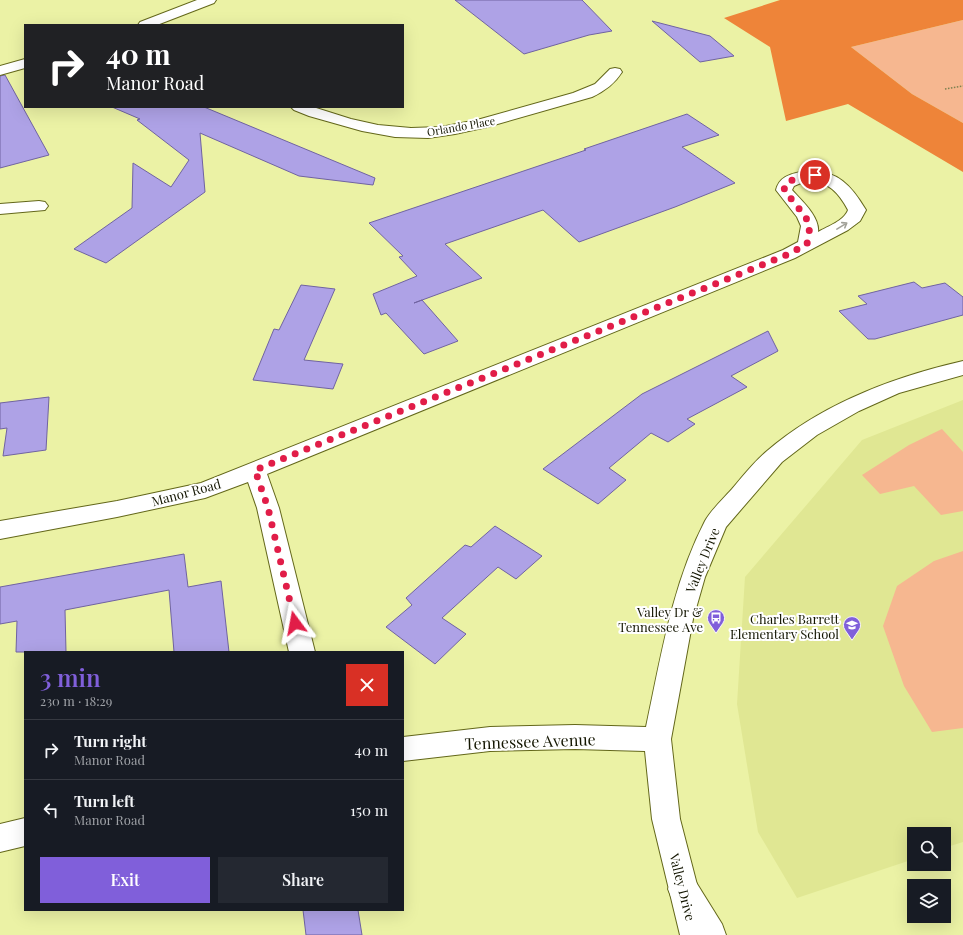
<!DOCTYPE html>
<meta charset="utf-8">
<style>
:root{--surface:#171b24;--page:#242831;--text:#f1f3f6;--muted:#9ea1a6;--line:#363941;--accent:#805fda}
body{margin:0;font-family:"Playfair Display",serif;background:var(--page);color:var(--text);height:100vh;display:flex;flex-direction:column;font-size:15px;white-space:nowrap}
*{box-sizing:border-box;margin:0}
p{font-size:13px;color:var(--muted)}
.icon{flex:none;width:22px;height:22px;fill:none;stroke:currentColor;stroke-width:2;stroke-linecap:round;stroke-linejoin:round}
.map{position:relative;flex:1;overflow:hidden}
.drawer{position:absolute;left:24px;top:651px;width:380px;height:260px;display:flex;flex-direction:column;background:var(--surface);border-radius:0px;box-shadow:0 4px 16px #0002}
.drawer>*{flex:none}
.hud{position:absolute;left:24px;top:24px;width:380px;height:84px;border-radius:0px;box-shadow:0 4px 16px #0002;background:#202124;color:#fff;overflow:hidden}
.tools{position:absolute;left:907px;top:827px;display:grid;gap:8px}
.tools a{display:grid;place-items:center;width:44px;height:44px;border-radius:0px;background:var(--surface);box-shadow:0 4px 16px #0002;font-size:20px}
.pin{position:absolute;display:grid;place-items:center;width:34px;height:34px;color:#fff;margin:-17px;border:2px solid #fff;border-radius:50%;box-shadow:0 1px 4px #0007}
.me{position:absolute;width:44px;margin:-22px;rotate:347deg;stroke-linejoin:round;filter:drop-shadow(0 0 3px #0008)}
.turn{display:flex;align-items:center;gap:14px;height:84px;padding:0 16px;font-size:18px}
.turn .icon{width:52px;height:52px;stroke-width:2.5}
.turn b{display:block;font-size:28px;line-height:34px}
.round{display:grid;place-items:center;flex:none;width:42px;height:42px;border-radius:0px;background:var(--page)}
.overview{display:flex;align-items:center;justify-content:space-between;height:68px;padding:0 16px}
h1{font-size:24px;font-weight:600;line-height:30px;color:var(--accent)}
.primary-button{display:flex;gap:8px;margin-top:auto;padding:8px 16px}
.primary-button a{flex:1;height:46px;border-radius:0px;background:var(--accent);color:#fff;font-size:16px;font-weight:600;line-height:46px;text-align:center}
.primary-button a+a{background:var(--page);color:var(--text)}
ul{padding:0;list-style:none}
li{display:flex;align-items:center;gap:12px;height:60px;padding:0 16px;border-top:1px solid var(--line)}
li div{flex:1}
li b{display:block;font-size:15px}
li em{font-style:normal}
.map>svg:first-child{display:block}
.built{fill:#e0e793}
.green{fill:#f6b790}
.forest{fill:#ee8439}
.building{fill:#aea2e6;stroke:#7063a1}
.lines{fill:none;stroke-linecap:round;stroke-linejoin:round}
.minor-casing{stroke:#63671a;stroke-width:2}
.major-casing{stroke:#63671a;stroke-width:2}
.path{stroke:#7c8050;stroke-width:1.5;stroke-dasharray:1.5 1.5;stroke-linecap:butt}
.minor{fill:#fff;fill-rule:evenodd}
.major{fill:#fff;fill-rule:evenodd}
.oneway{stroke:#a1a199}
.route{stroke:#e11d48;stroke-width:7;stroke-dasharray:0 12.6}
.labels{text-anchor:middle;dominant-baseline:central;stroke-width:4;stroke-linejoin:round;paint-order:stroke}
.far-street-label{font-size:11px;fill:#131500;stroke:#fff}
.street-label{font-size:13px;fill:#131500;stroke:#fff}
.poi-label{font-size:13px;fill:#131500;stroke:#fff;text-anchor:end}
.near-street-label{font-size:16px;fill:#131500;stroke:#fff}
</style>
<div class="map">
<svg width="963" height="935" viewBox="0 0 963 935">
<rect width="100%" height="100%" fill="#ebf2a5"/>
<path class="built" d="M963,400V842L944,848V834H914V859L797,898L758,832L737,704L745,577L862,440Z"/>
<path class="green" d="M963,20V123L912,94L851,47Z
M942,429L963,452V511L941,515L914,486L880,494L862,475L909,445Z
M963,551V728L932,732L904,686L883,626L897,586L934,561Z"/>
<path class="forest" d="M780,0H963V20L851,47L912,94L963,123V172L848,104L786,121L770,47L724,18Z"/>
<path class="building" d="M455,0H582L612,31L589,35L524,54Z
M652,21L710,36L734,56L700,62Z
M5,75L49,155L0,168V76Z
M112,107H204L375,178L373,185L299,176L200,133L205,192L106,263L74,249L132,208L133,163L171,187L189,160L137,120L140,119Z
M687,114L719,135L682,147L735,183L675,207L579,242L543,210L445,244L482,278L414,303L422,300L458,341L424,354L386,313L381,315L373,294L417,276L399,257L403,256L369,223L586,150L584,149Z
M914,282L922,288L945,283L963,297V315L875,339H868L839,311L867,304L858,296Z
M301,285L335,289L304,360L343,364L333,389L253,380L274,329L279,330Z
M768,331L778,351L731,376L747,387L687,419L695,424L668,442L651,433L609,468L626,480L598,504L543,469L642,394Z
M49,397L46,450L3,456L7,428L0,429V403Z
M495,526L542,556L516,579L498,567L442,618L466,634L435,664L386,627L412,605L406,598L465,545L471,547Z
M184,554L188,587L221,581L229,652H174L169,590L65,610L66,652H16L17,621L0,624V587Z
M303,910H358L362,935H306Z"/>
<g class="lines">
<g class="minor-casing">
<path id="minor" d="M197,0H216L214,3L157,25H138L140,22Z
M25,59V68L0,75V66Z
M615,68L620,69L622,72C615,83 605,91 592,97L487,127L455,134L428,138L395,137L362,131L309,116L294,110L291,107H313L351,119L378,125L411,128L441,127L477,120L573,93L595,84L610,69Z
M808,170C838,171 851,185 866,210L860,221L848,230L795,258L267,474L279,508L315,652H289L257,508L248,482L205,498L117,517L0,539V521L117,501L201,483L783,250L798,242L801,226L797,217L776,190C780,174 794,174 808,170ZM808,180C828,181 839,193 848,210C844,221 828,226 818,232C820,217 802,201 792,190L794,186Z
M39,201L45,202L48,206L45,210L0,214V204Z
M963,361V375L899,393L859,411L817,435L782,462L726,527L705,577L693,619L671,739L680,819L710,935H680L652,819L645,751L575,749L490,751L403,761V737L490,727L575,725L646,727C661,657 672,585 705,521C712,509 723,499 732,489C743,476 754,462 767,451C822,404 893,377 963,361Z
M25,818V846L0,852V824Z"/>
</g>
<g class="major-casing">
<path id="major" d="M683,874L694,879L722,924L726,935H694L672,899L668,889L672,879Z"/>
</g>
<path class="path" d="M945,89L963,86"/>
<use href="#minor" class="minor"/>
<use href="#major" class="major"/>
</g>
<defs><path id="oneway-shaft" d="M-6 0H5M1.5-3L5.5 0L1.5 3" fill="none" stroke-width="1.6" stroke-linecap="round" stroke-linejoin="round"/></defs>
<use class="oneway" href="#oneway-shaft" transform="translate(842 226) rotate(-31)"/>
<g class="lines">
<path class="route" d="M295,623L268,508L255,470L789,254L807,244L810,226L805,216L784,190L786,183C796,178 804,175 815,175"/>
</g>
<defs>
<g id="bus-pin" transform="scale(0.9)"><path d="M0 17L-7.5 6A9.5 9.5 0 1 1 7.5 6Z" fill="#805fda" stroke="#fff"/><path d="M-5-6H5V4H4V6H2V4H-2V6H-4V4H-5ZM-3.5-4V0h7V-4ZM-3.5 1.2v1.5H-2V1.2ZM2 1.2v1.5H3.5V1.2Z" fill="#fff"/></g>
<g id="school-pin" transform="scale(0.9)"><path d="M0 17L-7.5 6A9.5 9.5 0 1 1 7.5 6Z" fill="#805fda" stroke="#fff"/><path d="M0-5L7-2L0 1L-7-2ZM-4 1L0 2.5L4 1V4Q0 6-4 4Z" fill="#fff"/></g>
</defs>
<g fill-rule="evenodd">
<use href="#bus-pin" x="716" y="618"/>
<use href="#school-pin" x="852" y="625"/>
</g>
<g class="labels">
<g class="far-street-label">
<text transform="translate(461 126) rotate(-10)">Orlando Place</text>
</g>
<g class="street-label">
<text transform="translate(186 492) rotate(-15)">Manor Road</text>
<text transform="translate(702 560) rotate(-68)">Valley Drive</text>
<text transform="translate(683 887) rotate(76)">Valley Drive</text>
</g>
<g class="poi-label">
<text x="703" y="611">Valley Dr &amp;<tspan x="703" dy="15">Tennessee Ave</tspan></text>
<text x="839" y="618">Charles Barrett<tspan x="839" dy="15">Elementary School</tspan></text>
</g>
<g class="near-street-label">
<text transform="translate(530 741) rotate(-2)">Tennessee Avenue</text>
</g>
</g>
</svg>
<div class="tools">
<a><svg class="icon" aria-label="search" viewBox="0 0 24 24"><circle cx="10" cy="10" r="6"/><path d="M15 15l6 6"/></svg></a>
<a><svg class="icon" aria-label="layers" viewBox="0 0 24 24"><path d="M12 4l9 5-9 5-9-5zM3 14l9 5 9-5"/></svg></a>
</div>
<div class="pin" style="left:815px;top:175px;background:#d93025"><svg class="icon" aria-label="arrive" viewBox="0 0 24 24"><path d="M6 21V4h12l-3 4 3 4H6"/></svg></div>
<svg class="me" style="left:295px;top:623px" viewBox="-20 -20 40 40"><path d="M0-17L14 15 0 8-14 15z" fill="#e11d48" stroke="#fff" stroke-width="4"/></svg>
<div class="hud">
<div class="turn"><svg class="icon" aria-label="right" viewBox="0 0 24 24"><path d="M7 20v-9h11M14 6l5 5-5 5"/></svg><div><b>40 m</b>Manor Road</div></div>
</div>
<section class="drawer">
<div class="overview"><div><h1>3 min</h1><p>230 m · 18:29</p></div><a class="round" style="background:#d93025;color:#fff"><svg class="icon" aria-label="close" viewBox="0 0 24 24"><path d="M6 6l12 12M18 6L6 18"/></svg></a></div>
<ul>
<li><svg class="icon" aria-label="right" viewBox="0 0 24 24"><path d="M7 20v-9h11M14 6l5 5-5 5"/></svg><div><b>Turn right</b><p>Manor Road</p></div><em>40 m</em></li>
<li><svg class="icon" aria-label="left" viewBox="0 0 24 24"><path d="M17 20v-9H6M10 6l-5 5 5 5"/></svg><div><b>Turn left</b><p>Manor Road</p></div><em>150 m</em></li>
</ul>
<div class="primary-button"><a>Exit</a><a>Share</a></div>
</section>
</div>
